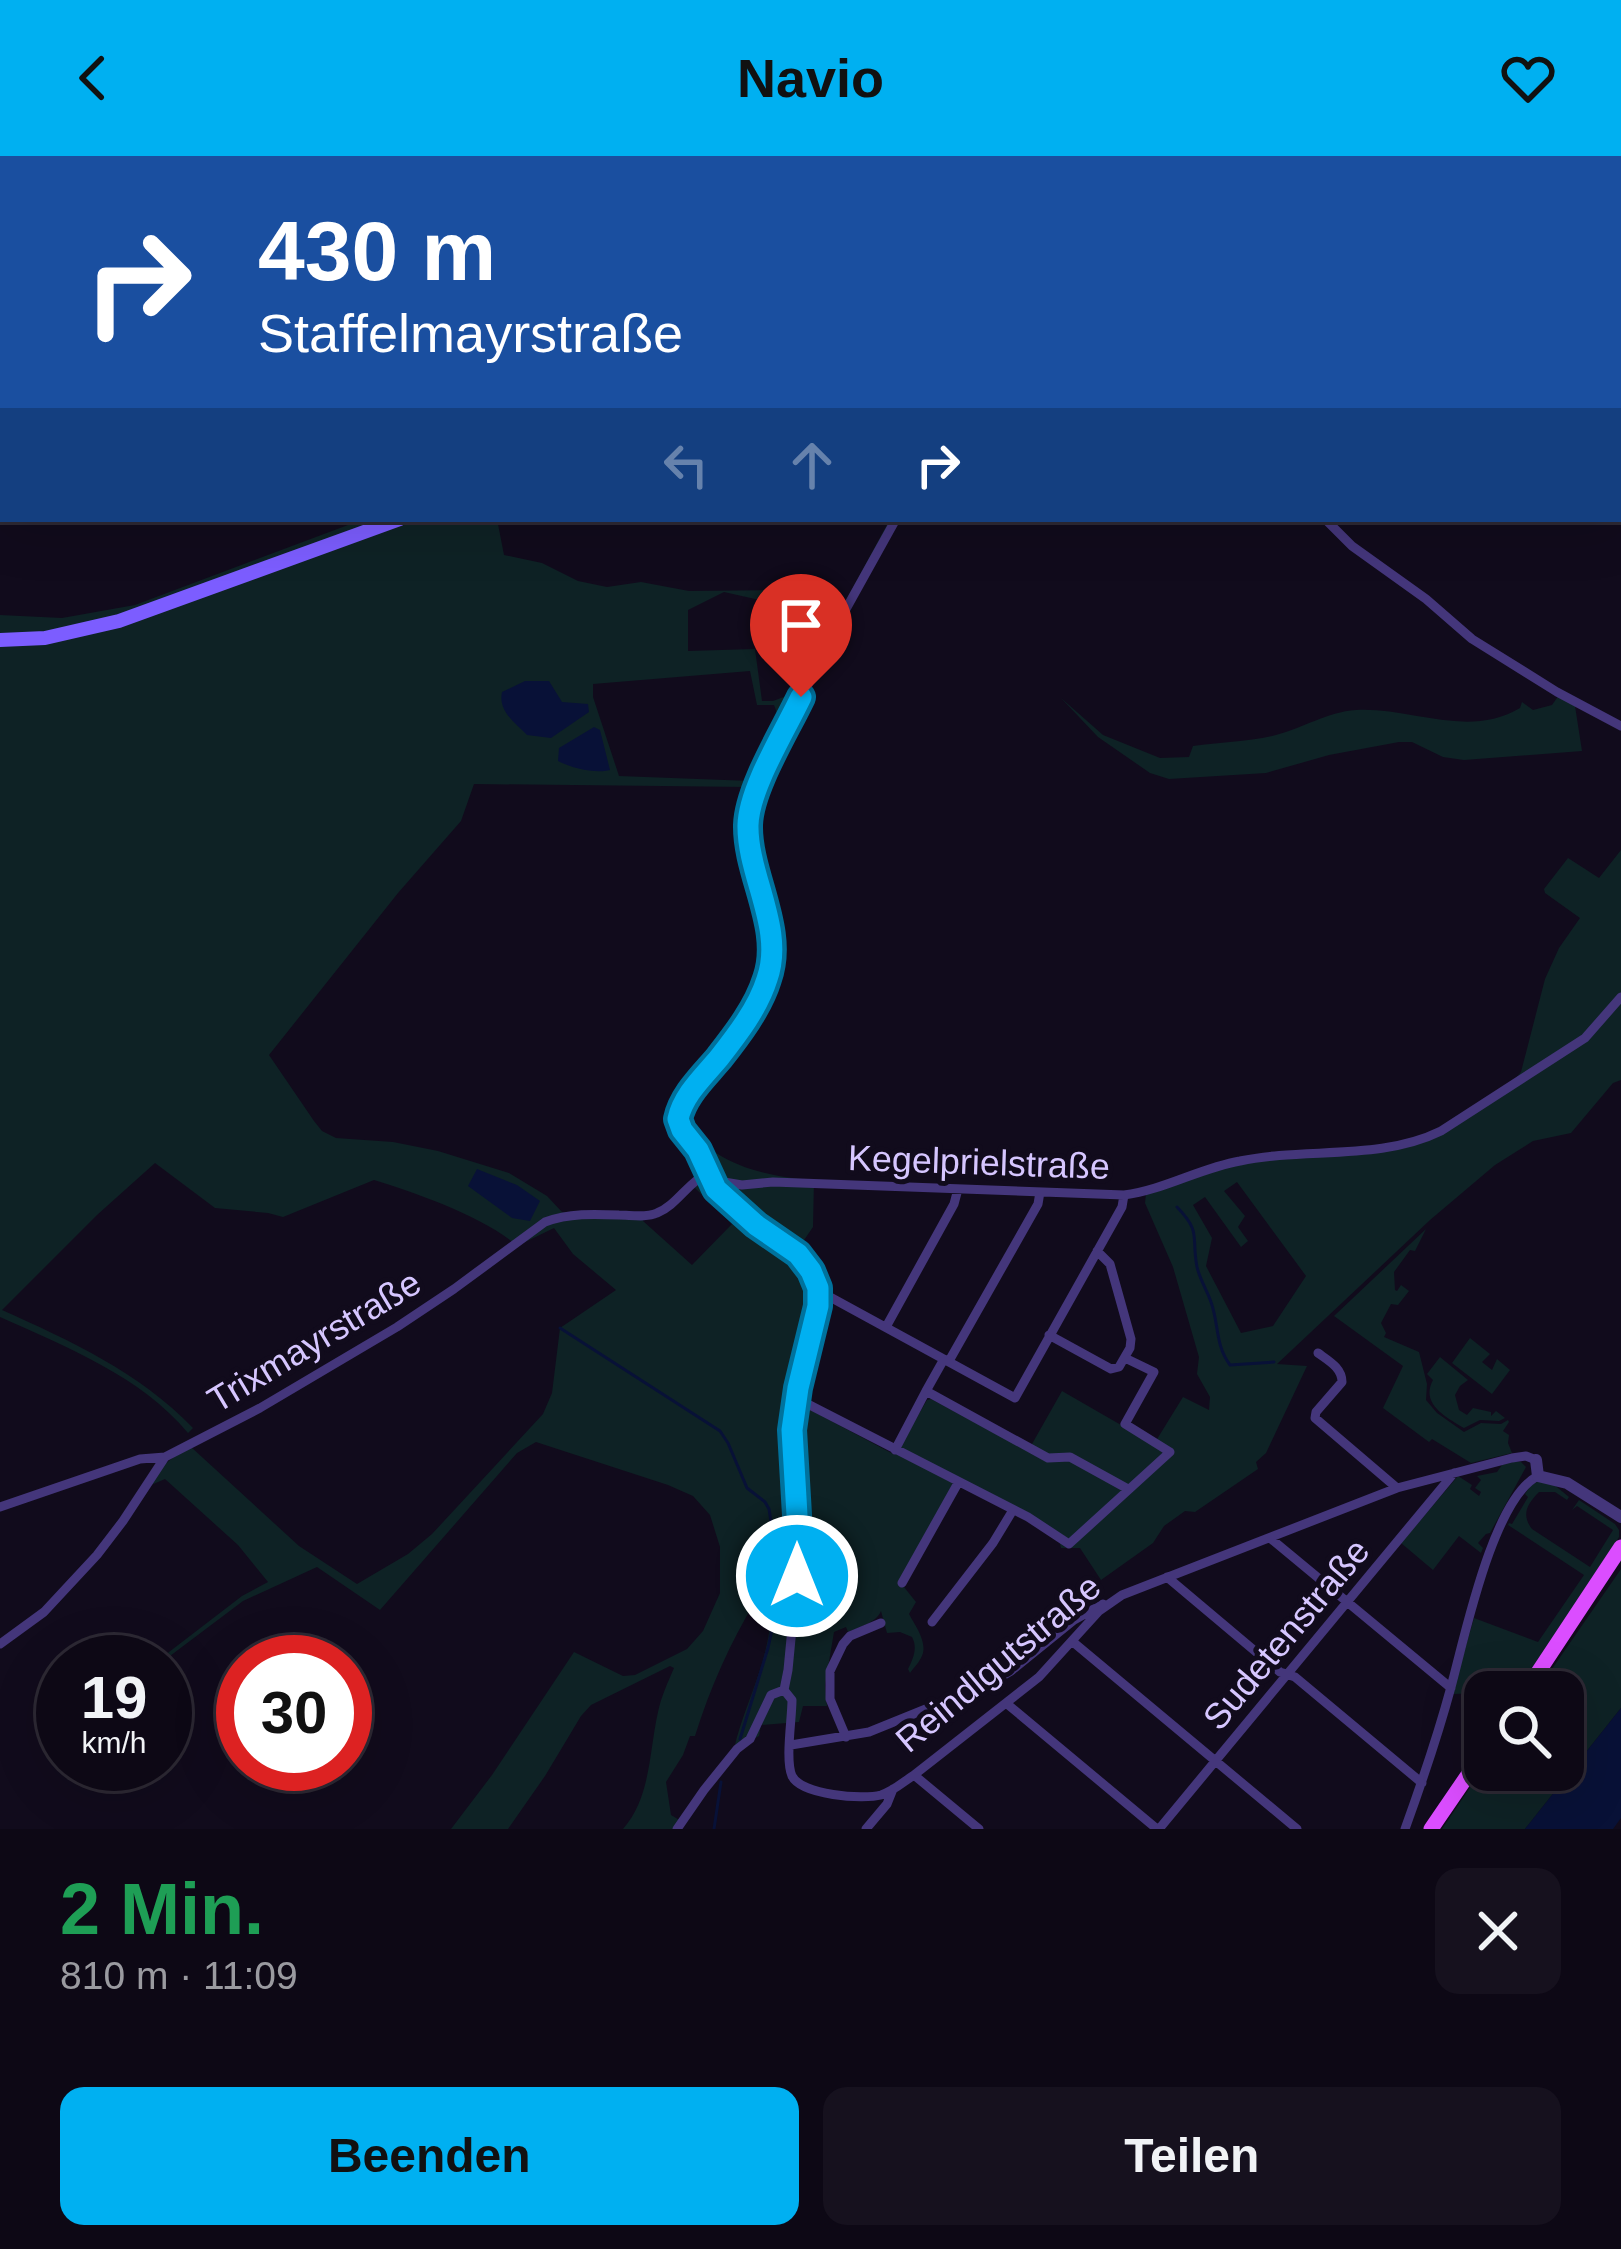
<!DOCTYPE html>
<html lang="de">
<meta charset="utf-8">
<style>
:root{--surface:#0d0815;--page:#16111e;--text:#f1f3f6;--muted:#9a9aa0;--line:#2d2934;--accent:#00b0f1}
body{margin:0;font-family:Helvetica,sans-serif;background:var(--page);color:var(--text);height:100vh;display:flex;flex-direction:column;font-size:45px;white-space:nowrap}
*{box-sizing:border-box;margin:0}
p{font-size:39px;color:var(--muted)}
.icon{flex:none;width:66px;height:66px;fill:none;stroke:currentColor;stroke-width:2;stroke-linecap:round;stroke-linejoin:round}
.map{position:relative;height:1673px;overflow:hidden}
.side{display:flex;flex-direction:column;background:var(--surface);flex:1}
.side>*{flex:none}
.hud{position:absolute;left:0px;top:0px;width:1623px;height:366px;box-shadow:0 12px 48px #0002,0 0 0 3px var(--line);background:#1a4fa0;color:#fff;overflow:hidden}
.fabs{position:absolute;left:1464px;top:1515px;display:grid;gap:24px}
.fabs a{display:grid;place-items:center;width:120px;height:120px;border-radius:24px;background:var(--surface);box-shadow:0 12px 48px #0002,0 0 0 3px var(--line);font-size:60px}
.speed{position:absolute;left:36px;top:1479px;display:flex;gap:24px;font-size:60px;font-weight:700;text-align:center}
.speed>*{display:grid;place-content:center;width:156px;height:156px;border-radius:50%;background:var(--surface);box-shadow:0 12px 48px #0002,0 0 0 3px var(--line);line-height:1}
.speed small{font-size:30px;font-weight:400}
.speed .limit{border:18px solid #d22;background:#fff;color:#111}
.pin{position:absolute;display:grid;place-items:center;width:102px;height:102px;color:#fff;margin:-123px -51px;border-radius:50% 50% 50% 0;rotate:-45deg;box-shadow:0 0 12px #0007}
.pin .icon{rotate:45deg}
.me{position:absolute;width:132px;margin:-66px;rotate:0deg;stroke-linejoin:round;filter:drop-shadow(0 0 9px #0008)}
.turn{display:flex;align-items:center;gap:42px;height:252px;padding:0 60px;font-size:54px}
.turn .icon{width:156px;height:156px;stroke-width:2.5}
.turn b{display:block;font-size:84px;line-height:102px}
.lanes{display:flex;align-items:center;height:114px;padding:0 60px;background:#0003;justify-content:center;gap:60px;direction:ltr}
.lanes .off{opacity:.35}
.round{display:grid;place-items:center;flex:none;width:126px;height:126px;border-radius:24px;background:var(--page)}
.summary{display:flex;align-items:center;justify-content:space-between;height:204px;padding:0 60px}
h1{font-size:72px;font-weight:700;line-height:90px;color:#1e9e55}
.action{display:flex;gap:24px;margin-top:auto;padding:24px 60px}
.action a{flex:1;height:138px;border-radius:24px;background:var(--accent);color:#111;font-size:48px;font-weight:700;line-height:138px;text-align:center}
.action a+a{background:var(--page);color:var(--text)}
header{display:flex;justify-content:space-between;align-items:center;height:156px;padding:0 60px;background:var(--accent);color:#111;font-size:54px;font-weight:700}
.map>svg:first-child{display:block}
.green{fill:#0e2225;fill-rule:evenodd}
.water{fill:#081137}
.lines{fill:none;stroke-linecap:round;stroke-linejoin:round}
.stream{stroke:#081137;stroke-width:3}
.minor{stroke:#44367b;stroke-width:9}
.tertiary{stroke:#44367b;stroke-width:12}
.secondary{stroke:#7c5dff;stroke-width:14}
.primary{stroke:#db4dff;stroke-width:15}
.route-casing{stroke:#00729d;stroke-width:30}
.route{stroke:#00b0f1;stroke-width:21}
.labels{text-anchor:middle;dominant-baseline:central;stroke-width:10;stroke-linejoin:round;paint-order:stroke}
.street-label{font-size:36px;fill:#d6c6ff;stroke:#110b1c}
</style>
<header><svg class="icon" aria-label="back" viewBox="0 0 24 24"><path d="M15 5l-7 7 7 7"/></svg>Navio<svg class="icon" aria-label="heart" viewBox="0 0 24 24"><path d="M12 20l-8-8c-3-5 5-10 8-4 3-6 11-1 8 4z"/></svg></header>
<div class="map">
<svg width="1621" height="1673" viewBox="0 0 1621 1673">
<rect width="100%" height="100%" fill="#110b1c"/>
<path class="green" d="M364,363H497L504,399L542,407L578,425L607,431L641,426L689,435L789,434L802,439L808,515L890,363H900L841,470L758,639L754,675L775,788L773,818L745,876L693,941L684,960C705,1008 767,1021 814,1024L813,1071L800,1090L819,1109L827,1129L815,1136L791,1245L787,1285L793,1335L799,1253L803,1250L895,1299L927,1244L931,1243L1028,1295L1062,1235L1154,1288L1183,1241L1209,1254L1210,1241L1197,1218L1199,1201L1173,1111L1145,1047L1146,1038L1234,1002L1385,988L1421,981L1438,974L1514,924L1521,916L1545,823L1559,792L1580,762L1545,737L1544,733L1568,702L1599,722L1621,694V924L1613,927L1571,977L1533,985L1495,1009L1430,1064L1277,1208L1307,1210L1266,1297L1256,1306L1258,1313L1195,1356L1185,1355L1164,1370L1153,1387L1101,1424L1080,1392H1061L1059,1384L957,1320L900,1426L916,1446L909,1458C916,1471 929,1488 921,1502C918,1508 913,1512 910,1517L908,1513C913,1503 918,1492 912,1481L900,1476L887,1477L881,1455C876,1467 859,1471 848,1476L846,1471L834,1476L825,1529L827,1550H803L799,1566L761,1569L759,1580L734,1593C744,1547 774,1498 770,1449L756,1444C730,1487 710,1532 695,1580H690L683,1599L666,1626L671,1659L681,1665L675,1673H623C651,1641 649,1596 658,1556C661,1541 668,1526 674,1512L670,1510L591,1549L581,1560L545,1620L508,1673H451L492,1619L574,1496L623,1520L635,1519L687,1493L703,1475L720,1437V1391L710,1359L693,1340L668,1329L536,1286L517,1297L380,1454L317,1411L243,1445L162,1506H156L242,1440L268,1426L238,1389L165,1323L151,1329C160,1309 172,1301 191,1291L299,1390L357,1428L408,1398L432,1378L543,1258L552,1237L560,1172L616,1134L573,1098L554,1072L517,1090C487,1062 414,1036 374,1024L283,1061L268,1057L215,1052L155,1007L97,1059L2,1154C71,1185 139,1216 193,1272L188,1277C142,1221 65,1190 0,1161V459L62,462L135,449ZM724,436L764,445L790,444L792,486L797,495L799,517L797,536L773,545H762L755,493L688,495V454ZM750,515L757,549H774C786,577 767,601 751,625L619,620L593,541V528ZM474,628L748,631L750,633C739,665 747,694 753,725C759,749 766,774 765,799C764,847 703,912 673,948L676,968L698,1001L701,1011L695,1032L732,1068L692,1109L643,1065L648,1056H562L547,1040L509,1017L438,995L393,986L336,982L322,975L314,965L269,899L398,737L461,665ZM1237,1026L1306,1120L1273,1170L1241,1177L1206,1110L1212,1082L1193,1049L1205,1041L1241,1091L1248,1085L1238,1071L1245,1060L1224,1035Z
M1559,539L1575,550L1582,595L1464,604L1443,601L1412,586H1399L1329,599L1266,617L1169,623L1150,617L1098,581L1061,542L1103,579L1160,602L1189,601L1193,590C1220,586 1249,586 1276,579C1303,572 1327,556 1356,554C1411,551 1468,583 1520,552L1522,546L1533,554L1552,549Z
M1426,1073L1415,1095L1410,1094L1394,1116L1395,1134L1397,1135L1401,1129L1409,1135L1398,1149L1391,1148L1381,1167L1386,1177L1384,1181L1419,1196L1427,1228L1426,1244L1437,1257L1464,1276L1481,1267L1501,1268L1508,1264L1509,1266L1503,1275L1509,1279L1508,1287L1512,1297L1471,1307L1432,1283L1429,1286L1383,1252L1403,1210L1334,1160Z
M1470,1182L1490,1198L1482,1206L1492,1214L1497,1203L1510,1214L1492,1238L1452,1207Z
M1440,1201L1468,1224L1460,1230L1455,1239L1459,1254L1467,1259L1473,1252L1491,1256V1260L1496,1255L1505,1262L1499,1265L1480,1264L1464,1272C1446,1261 1420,1248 1433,1224L1427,1218Z
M1513,1306H1521L1526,1311L1490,1377L1486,1378L1478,1387L1483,1392L1481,1397L1459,1380L1433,1414L1401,1387L1458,1320L1472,1329L1470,1333L1479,1340L1481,1336L1475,1332L1481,1324L1477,1320L1497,1316L1502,1309Z
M1539,1325L1552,1327L1569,1341L1567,1344L1555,1336H1539C1527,1348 1521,1359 1532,1373L1590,1411L1613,1374L1577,1350L1572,1354L1579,1344L1615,1368L1619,1374V1381L1517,1536L1452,1538L1474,1462L1538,1486L1584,1419L1508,1369L1509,1367L1512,1368L1528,1341L1525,1338L1531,1329Z
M1621,1413V1552L1525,1673H1442L1485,1609V1614H1563V1536H1536Z"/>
<path class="water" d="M525,525H549L562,546L588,548L589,556L551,582L527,579C514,566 498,555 502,536Z
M594,571L600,574L610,614C596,618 571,612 558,605L559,592Z
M477,1013L517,1029L540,1045L530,1065L512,1062L468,1030Z
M1621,1552V1662L1613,1673H1525Z"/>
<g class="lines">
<path class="stream" d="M1177,1051C1202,1077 1191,1080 1197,1111C1200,1124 1207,1134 1211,1146C1219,1168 1215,1189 1230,1209L1274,1206
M560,1172L720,1275L728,1287L747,1332L765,1346L769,1353L775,1391L776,1455L768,1492L740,1583
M714,1673L721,1626"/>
<path class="minor" d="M1121,0L1124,3
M1307,0V3
M1584,0L1585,3
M1325,363L1352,390L1426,443L1472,483L1557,536L1621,570
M712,1024L742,1029L773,1026L1124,1039C1164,1034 1200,1012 1240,1005C1306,991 1380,1005 1441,975L1585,882L1621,841
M819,1139L830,1141L1015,1242L1122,1051L1124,1039
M886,1171L954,1048L958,1033
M1049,1179L1111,1213L1119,1211L1130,1192L1131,1183L1110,1108L1097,1095
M1318,1197C1329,1205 1342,1212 1342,1226L1316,1256L1315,1262L1397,1332
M949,1205L1038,1048L1040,1036
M926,1235L944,1203
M796,1242L1028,1361L1069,1388L1170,1296L1125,1268L1154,1216L1125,1202
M895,1294L926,1235L1048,1302L1070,1301L1128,1333
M0,1351L140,1303L165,1301
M1270,1382L1451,1532
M1167,1421L1280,1516L1295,1521L1422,1627
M902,1427L958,1327
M932,1466L993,1387L1013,1354
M1073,1486L1297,1673
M0,1488L44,1456L97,1399L123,1365L165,1301L260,1252L397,1171L454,1133L545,1066C569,1057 594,1058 619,1059C631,1059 646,1062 657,1057C677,1049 688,1026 708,1017
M784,1534L792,1544C792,1563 785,1604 792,1620C801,1639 863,1644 881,1639C894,1635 903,1626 914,1619L1039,1521L1099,1455L1122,1439L1397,1332L1512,1302L1526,1300L1536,1304
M1006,1547L1157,1673
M846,1581L830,1543V1515L843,1488L850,1480L881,1467
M791,1589L869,1576L990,1527L1011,1515L1074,1464L1103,1448
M914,1619L979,1673
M677,1673L704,1634L737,1593L750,1583L771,1539L784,1534L788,1514L797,1420V1359L792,1274L798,1232L818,1150V1132L811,1115L798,1098L756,1069L716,1033L698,994L679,968V956L687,941L743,869L769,818L770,780L749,675L754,640L836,471L896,363
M866,1673L887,1648L893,1633
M1159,1673L1454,1317
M1405,1673C1422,1626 1438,1579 1451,1531C1464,1484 1493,1342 1538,1320"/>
<path class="tertiary" d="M1536,1304L1538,1320L1567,1327L1621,1361"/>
<path class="secondary" d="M1620,28H1621
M0,484L45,482L119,465L400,363"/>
<path class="primary" d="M1525,1536L1621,1391
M1431,1673L1485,1594"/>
</g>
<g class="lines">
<g class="route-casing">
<path id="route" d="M797,1420V1359L792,1274L798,1232L818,1150V1132L811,1115L798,1098L756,1069L716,1033L698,994L682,974L678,963C683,939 704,920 719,902C737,879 758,852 767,823C785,773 747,719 748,669C749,632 785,575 801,541"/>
</g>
<use href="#route" class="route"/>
</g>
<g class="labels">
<g class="street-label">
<text transform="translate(979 1006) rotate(2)">Kegelprielstraße</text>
<text transform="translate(314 1185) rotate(-31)">Trixmayrstraße</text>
<text transform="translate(1286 1478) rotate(-50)">Sudetenstraße</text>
<text transform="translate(998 1507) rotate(-40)">Reindlgutstraße</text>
</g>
</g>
</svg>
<div class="fabs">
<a><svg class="icon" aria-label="search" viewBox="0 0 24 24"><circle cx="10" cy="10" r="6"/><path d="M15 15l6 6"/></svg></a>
</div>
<div class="speed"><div>19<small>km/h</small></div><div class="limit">30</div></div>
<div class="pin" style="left:801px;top:541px;background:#d93025"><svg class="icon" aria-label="arrive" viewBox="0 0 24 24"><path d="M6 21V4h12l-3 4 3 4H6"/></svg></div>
<svg class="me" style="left:797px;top:1420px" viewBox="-20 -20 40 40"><circle r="17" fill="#00b0f1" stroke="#fff" stroke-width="3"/><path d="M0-11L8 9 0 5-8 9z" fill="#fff"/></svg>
<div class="hud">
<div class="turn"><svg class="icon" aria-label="right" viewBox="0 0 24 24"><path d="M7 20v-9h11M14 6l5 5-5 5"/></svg><div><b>430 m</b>Staffelmayrstraße</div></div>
<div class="lanes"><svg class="icon off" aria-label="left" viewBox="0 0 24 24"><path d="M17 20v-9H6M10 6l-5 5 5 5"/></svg><svg class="icon off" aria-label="ahead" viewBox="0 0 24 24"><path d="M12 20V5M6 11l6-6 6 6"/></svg><svg class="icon" aria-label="right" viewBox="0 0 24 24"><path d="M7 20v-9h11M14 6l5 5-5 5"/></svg></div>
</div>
</div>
<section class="side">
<div class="summary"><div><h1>2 Min.</h1><p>810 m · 11:09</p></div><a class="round"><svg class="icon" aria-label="close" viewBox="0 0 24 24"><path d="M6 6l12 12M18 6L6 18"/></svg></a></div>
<div class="action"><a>Beenden</a><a>Teilen</a></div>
</section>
